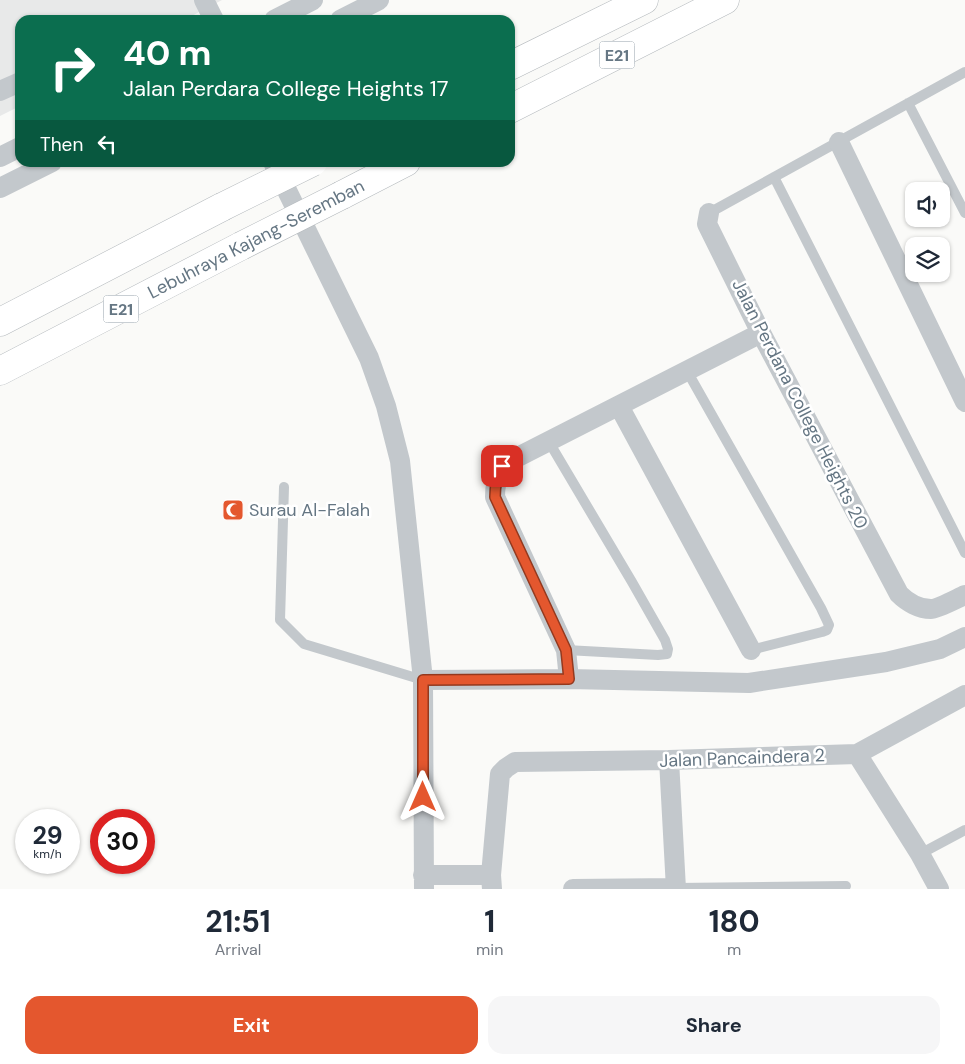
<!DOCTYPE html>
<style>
:root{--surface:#fff;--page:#f6f6f7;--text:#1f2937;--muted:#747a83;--accent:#e4572e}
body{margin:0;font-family:"DM Sans",sans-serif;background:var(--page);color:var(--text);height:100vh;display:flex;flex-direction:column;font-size:19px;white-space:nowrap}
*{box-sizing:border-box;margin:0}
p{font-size:16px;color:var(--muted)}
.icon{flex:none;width:28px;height:28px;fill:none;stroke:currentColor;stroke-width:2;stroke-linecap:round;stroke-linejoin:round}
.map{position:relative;height:889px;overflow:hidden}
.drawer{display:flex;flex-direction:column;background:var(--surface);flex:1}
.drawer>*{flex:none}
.hud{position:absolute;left:15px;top:15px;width:500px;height:152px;border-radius:15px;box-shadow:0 1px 4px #0004;background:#0b6e4f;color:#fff;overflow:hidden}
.controls{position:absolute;left:905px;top:182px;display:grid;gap:10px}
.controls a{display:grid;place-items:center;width:45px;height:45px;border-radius:10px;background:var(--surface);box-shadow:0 1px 4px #0004;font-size:25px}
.speed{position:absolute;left:15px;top:809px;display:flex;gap:10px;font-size:25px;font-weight:700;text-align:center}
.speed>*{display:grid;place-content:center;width:65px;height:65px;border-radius:50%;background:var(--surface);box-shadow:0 1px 4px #0004;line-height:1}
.speed small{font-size:12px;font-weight:400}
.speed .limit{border:8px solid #d22;background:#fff;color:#111}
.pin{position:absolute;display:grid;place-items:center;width:42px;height:42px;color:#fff;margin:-21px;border-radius:10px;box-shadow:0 2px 8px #0006}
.me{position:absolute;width:55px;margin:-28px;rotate:0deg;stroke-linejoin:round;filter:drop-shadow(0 0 4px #0008)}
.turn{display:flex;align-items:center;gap:18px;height:105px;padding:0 25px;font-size:22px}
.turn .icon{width:65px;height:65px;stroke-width:2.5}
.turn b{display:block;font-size:35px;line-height:42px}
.then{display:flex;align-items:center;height:48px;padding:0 25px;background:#0003;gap:10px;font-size:19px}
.eta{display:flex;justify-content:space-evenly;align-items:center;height:85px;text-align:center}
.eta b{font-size:30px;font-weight:700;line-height:35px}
.cta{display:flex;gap:10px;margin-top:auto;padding:10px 25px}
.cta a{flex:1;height:58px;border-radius:15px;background:var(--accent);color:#fff;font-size:20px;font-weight:700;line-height:58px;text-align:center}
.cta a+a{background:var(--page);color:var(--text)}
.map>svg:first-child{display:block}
.built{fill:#e8e9e9}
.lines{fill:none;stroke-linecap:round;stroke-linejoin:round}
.highway-casing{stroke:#b4b9bd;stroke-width:29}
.lane{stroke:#c3c8cc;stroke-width:10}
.street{stroke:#c3c8cc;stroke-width:20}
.highway{stroke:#fff;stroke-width:28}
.highway-bridge-casing{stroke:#b4b9bd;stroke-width:29;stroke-linecap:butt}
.highway-bridge{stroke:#fff;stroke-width:28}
.route-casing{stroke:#94391e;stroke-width:12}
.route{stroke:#e4572e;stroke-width:9}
.labels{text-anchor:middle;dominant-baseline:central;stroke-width:5;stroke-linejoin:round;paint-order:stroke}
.shield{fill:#fff;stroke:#939fa8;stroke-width:1}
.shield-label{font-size:16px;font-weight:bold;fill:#657683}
.street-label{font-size:18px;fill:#657683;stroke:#fff}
.poi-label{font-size:18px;fill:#657683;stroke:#fff;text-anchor:start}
</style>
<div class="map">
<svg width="965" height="889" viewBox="0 0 965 889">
<rect width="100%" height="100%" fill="#fafaf8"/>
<path class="built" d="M0,0H222L184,20H20V106L0,116Z"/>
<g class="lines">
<g class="highway-casing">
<path id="highway" d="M510,66L644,0
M510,109L725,0
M342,195L406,162
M0,322L222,207
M0,371L241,246"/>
</g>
<path class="lane" d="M908,103L965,213
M774,177L965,553
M709,213L965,72
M687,371L821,608L829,625L827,630L822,632L751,650
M549,442L632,582L665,640L668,649L667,654L658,655L566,650
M284,487L280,620L304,644L423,680
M920,854L965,830
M676,888L846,886"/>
<path class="street" d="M204,0L214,20
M274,20L313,0
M340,20L379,0
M0,91L20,82
M839,142L965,402
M0,157L20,147
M273,162L369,358L386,406L400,461L423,680L424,889
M0,188L52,162
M709,213L707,224L761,333L899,594C907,602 919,609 931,609C938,609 958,598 965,595
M619,406L751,650
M569,679L566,650L495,497C495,485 497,476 502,465L761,333
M423,680L569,679L749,683L886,662L940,649L965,637
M857,754L920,854L939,889
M669,760L676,889
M423,875H491
M492,889L491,875L500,774L506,768L515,762L669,760L857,754L965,695
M573,889L676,888"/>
<use href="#highway" class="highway"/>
<g class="highway-bridge-casing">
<path id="highway-bridge" d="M222,207L313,162
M241,246L342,195"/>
</g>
<use href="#highway-bridge" class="highway-bridge"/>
</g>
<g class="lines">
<g class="route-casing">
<path id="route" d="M423,797V680L569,679L566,650L495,497C495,485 497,476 502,466"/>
</g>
<use href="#route" class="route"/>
</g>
<defs>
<g id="mosque-square" transform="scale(1.125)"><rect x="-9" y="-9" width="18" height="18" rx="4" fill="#e4572e" stroke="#fff"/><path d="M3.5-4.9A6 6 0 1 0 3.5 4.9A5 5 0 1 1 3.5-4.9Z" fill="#fff"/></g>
</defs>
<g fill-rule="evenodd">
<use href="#mosque-square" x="233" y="510"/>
</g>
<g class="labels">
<g class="shield">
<rect x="599.5" y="41.5" width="35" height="27" rx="4"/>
<rect x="103.5" y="295.5" width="35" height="27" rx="4"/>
</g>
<g class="shield-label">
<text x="617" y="55">E21</text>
<text x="121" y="309">E21</text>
</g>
<g class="street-label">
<text transform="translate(256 239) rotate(-27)">Lebuhraya Kajang-Seremban</text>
<text transform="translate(800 404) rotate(63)">Jalan Perdana College Heights 20</text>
<text transform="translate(742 758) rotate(-2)">Jalan Pancaindera 2</text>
</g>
<g class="poi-label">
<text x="249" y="510">Surau Al-Falah</text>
</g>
</g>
</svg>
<div class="controls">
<a><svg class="icon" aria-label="sound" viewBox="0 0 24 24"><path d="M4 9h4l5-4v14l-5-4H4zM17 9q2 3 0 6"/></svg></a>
<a><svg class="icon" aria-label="layers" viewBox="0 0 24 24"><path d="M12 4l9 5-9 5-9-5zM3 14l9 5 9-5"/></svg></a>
</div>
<div class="speed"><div>29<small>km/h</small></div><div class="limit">30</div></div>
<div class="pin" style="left:502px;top:466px;background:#d93025"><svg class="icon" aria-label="arrive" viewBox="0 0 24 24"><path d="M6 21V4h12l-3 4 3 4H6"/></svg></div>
<svg class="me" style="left:423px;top:797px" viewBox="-20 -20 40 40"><path d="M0-17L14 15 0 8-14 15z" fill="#e4572e" stroke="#fff" stroke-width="4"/></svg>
<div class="hud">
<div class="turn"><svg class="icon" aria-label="right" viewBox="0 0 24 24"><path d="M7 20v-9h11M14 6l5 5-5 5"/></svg><div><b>40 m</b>Jalan Perdara College Heights 17</div></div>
<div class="then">Then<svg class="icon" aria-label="left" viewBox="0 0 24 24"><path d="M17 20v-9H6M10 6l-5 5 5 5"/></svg></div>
</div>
</div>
<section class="drawer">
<div class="eta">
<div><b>21:51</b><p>Arrival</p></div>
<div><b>1</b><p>min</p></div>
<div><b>180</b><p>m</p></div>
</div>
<div class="cta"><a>Exit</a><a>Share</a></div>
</section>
